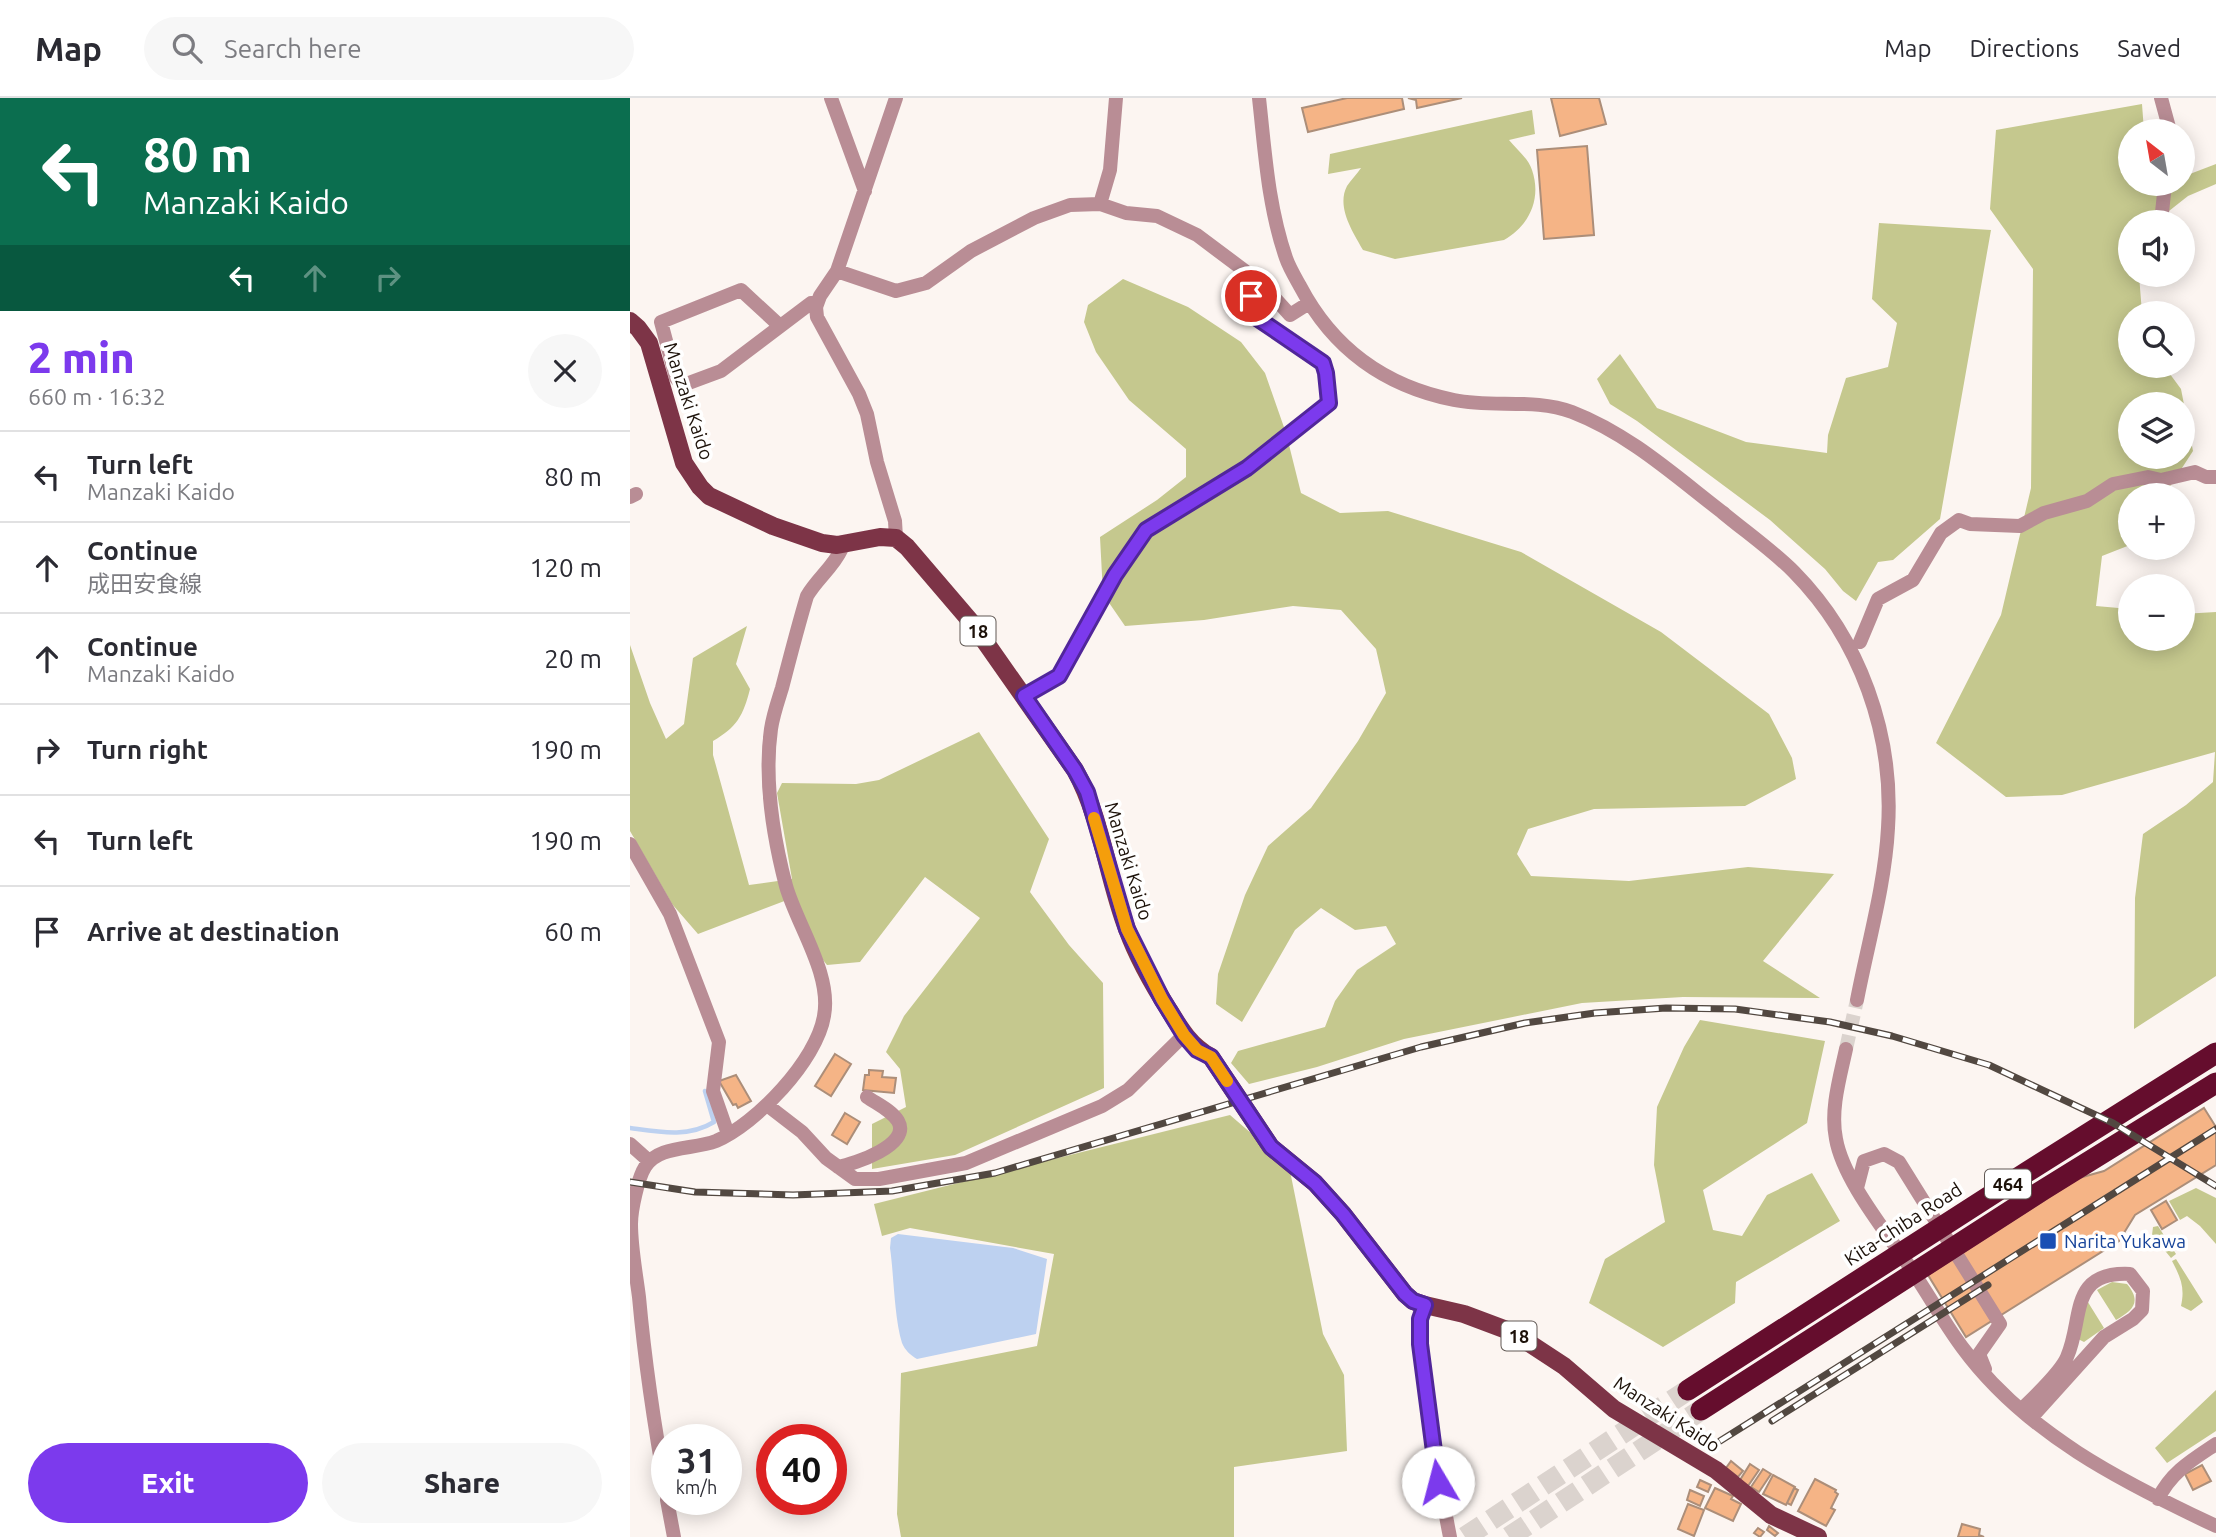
<!DOCTYPE html>
<meta charset="utf-8">
<style>
:root{--surface:#fff;--page:#f7f7f7;--text:#2b2b33;--muted:#7c7c81;--line:#e1e1e2;--accent:#7c3aed}
body{margin:0;font-family:Ubuntu,"Noto Sans JP",sans-serif;background:var(--page);color:var(--text);height:100vh;display:flex;flex-direction:column;font-size:26px;white-space:nowrap}
*{box-sizing:border-box;margin:0}
p{font-size:23px;color:var(--muted)}
.icon{flex:none;width:38px;height:38px;fill:none;stroke:currentColor;stroke-width:2;stroke-linecap:round;stroke-linejoin:round}
.map{position:relative;flex:1;overflow:hidden}
.details{display:flex;flex-direction:column;background:var(--surface);width:630px}
.details>*{flex:none}
.top-card{background:#0b6e4f;color:#fff;overflow:hidden}
.needle{width:46px;rotate:329deg}
.fabs{position:absolute;left:1488px;top:21px;display:grid;gap:14px}
.fabs a{display:grid;place-items:center;width:77px;height:77px;border-radius:50%;background:var(--surface);box-shadow:0 4px 18px #0003;font-size:35px}
.speed{position:absolute;left:21px;top:1326px;display:flex;gap:14px;font-size:35px;font-weight:700;text-align:center}
.speed>*{display:grid;place-content:center;width:91px;height:91px;border-radius:50%;background:var(--surface);box-shadow:0 4px 18px #0003;line-height:1}
.speed small{font-size:18px;font-weight:400}
.speed .limit{border:10px solid #d22;background:#fff;color:#111}
.pin{position:absolute;display:grid;place-items:center;width:60px;height:60px;color:#fff;margin:-30px;border:4px solid #fff;border-radius:50%;box-shadow:0 2px 7px #0007}
.me{position:absolute;width:77px;margin:-38px;rotate:352deg;stroke-linejoin:round;filter:drop-shadow(0 0 5px #0008)}
.turn{display:flex;align-items:center;gap:24px;height:147px;padding:0 28px;font-size:32px}
.turn .icon{width:91px;height:91px;stroke-width:2.5}
.turn b{display:block;font-size:49px;line-height:60px}
.lanes{display:flex;align-items:center;height:66px;padding:0 28px;background:#0003;justify-content:center;gap:35px;direction:ltr}
.lanes .off{opacity:.35}
.round{display:grid;place-items:center;flex:none;width:74px;height:74px;border-radius:37px;background:var(--page)}
.head{display:flex;align-items:center;justify-content:space-between;height:119px;padding:0 28px}
h1{font-size:42px;font-weight:800;line-height:52px;color:var(--accent)}
.cta{display:flex;gap:14px;margin-top:auto;padding:14px 28px}
.cta a{flex:1;height:80px;border-radius:42px;background:var(--accent);color:#fff;font-size:28px;font-weight:800;line-height:80px;text-align:center}
.cta a+a{background:var(--page);color:var(--text)}
ul{padding:0;list-style:none}
li{display:flex;align-items:center;gap:21px;height:91px;padding:0 28px;border-top:2px solid var(--line)}
li div{flex:1}
li b{display:block;font-size:26px}
li em{font-style:normal}
header{display:flex;align-items:center;gap:42px;box-sizing:border-box;height:98px;padding:0 35px;background:var(--surface);border-bottom:2px solid var(--line)}
header strong{font-size:33px}
nav{display:flex;gap:38px;margin-inline-start:auto;font-size:24px}
.search{width:490px;height:63px;background:var(--page);display:flex;align-items:center;gap:18px;box-sizing:border-box;padding:0 24px;border-radius:38px;color:var(--muted);font-size:26px}
main{display:flex;flex:1;min-height:0}
.map>svg:first-child{display:block}
.green{fill:#c5c88e;fill-rule:evenodd}
.water{fill:#bdd1f0}
.lines{fill:none;stroke-linecap:round;stroke-linejoin:round}
.stream{stroke:#bdd1f0;stroke-width:4.5}
.building{fill:#f5b486;stroke:#ac8e79;stroke-width:2}
.minor-tunnel{stroke:#dbd3ce;stroke-width:14;stroke-dasharray:14 7;stroke-linecap:butt}
.highway-tunnel{stroke:#dbd3ce;stroke-width:21;stroke-dasharray:21 10;stroke-linecap:butt}
.minor{stroke:#b98d95;stroke-width:14}
.major{stroke:#7d3447;stroke-width:18}
.highway{stroke:#650d2d;stroke-width:21}
.rail-casing{stroke:#524841;stroke-width:7}
.rail{stroke:#fff;stroke-width:4.5;stroke-dasharray:13;stroke-linecap:butt}
.route-casing{stroke:#51269a;stroke-width:18}
.route{stroke:#7c3aed;stroke-width:12}
.slow{stroke:#f59e0b;stroke-width:12}
.transit-dot{fill:#1a4fb4;stroke:#fff;stroke-width:2.5}
.labels{text-anchor:middle;dominant-baseline:central;stroke-width:7;stroke-linejoin:round;paint-order:stroke}
.shield{fill:#fff;stroke:#615954;stroke-width:2}
.shield-label{font-size:18px;font-weight:bold;fill:#1d120a}
.street-label{font-size:19px;fill:#1d120a;stroke:#fff}
.transit-label{font-size:19px;fill:#164399;stroke:#fff;text-anchor:start}
</style>
<header>
<strong>Map</strong>
<div class="search"><svg class="icon" aria-label="search" viewBox="0 0 24 24"><circle cx="10" cy="10" r="6"/><path d="M15 15l6 6"/></svg>Search here</div>
<nav><a>Map</a><a>Directions</a><a>Saved</a></nav>
</header>
<main>
<section class="details">
<div class="top-card">
<div class="turn"><svg class="icon" aria-label="left" viewBox="0 0 24 24"><path d="M17 20v-9H6M10 6l-5 5 5 5"/></svg><div><b>80 m</b>Manzaki Kaido</div></div>
<div class="lanes"><svg class="icon" aria-label="left" viewBox="0 0 24 24"><path d="M17 20v-9H6M10 6l-5 5 5 5"/></svg><svg class="icon off" aria-label="ahead" viewBox="0 0 24 24"><path d="M12 20V5M6 11l6-6 6 6"/></svg><svg class="icon off" aria-label="right" viewBox="0 0 24 24"><path d="M7 20v-9h11M14 6l5 5-5 5"/></svg></div>
</div>
<div class="head"><div><h1>2 min</h1><p>660 m · 16:32</p></div><a class="round"><svg class="icon" aria-label="close" viewBox="0 0 24 24"><path d="M6 6l12 12M18 6L6 18"/></svg></a></div>
<ul>
<li><svg class="icon" aria-label="left" viewBox="0 0 24 24"><path d="M17 20v-9H6M10 6l-5 5 5 5"/></svg><div><b>Turn left</b><p>Manzaki Kaido</p></div><em>80 m</em></li>
<li><svg class="icon" aria-label="ahead" viewBox="0 0 24 24"><path d="M12 20V5M6 11l6-6 6 6"/></svg><div><b>Continue</b><p>成田安食線</p></div><em>120 m</em></li>
<li><svg class="icon" aria-label="ahead" viewBox="0 0 24 24"><path d="M12 20V5M6 11l6-6 6 6"/></svg><div><b>Continue</b><p>Manzaki Kaido</p></div><em>20 m</em></li>
<li><svg class="icon" aria-label="right" viewBox="0 0 24 24"><path d="M7 20v-9h11M14 6l5 5-5 5"/></svg><div><b>Turn right</b></div><em>190 m</em></li>
<li><svg class="icon" aria-label="left" viewBox="0 0 24 24"><path d="M17 20v-9H6M10 6l-5 5 5 5"/></svg><div><b>Turn left</b></div><em>190 m</em></li>
<li><svg class="icon" aria-label="arrive" viewBox="0 0 24 24"><path d="M6 21V4h12l-3 4 3 4H6"/></svg><div><b>Arrive at destination</b></div><em>60 m</em></li>
</ul>
<div class="cta"><a>Exit</a><a>Share</a></div>
</section>
<div class="map">
<svg width="1586" height="1439" viewBox="0 0 1586 1439">
<rect width="100%" height="100%" fill="#fcf5f1"/>
<path class="green" d="M1512,6L1514,33H1500V86H1518L1519,91L1533,86H1552V79L1586,66V86L1558,98L1525,124H1500V177H1509L1512,215H1500V268H1534L1551,291L1563,353L1539,390L1538,397H1500V447L1472,458L1466,508L1500,511V541H1552V516L1586,514V878L1504,931L1505,800L1513,736L1556,707L1583,684L1585,654L1432,697L1376,699L1306,645L1371,517L1401,390L1403,171L1360,111L1366,32ZM1500,306H1552V359H1500Z
M902,12L905,36L879,42C887,52 898,60 902,72C912,101 899,128 874,142L765,161L733,152C723,134 706,109 717,88C721,82 727,76 731,70L698,76L700,56Z
M1249,125L1361,132L1310,421L1263,462L1248,464L1226,503L1213,493L1195,471L1140,422L1007,323L980,306L967,281L990,256L1027,310L1116,344L1197,355L1198,337L1216,280L1258,269L1267,225L1242,201Z
M493,181L558,209L611,244L635,275L656,335L671,395L710,415L758,413L891,454L1031,534L1139,616L1162,660L1166,681L1115,708L964,711L898,731L887,756L901,778L999,783L1118,769L1204,776L1133,863L1190,900L1053,899L952,905L774,941L687,969L619,986L601,965L608,953L695,929L705,903L727,872L766,846L756,828L725,832L691,810L665,832L612,924L586,906L588,876L615,797L638,748L681,710L728,643L756,595L746,551L711,512L663,508L574,522L495,528L473,496L470,439L527,402L556,379V351L499,302L466,254L454,224L458,207Z
M117,528L106,566L120,591C113,618 107,629 83,643V657L119,787L162,781L147,695L152,685L226,686L249,682L349,634L419,741L400,794L439,847L473,885L474,990L325,1057L242,1071V1026L276,1009L270,971L256,954L274,918L350,820L295,779L230,864L197,867L189,857L165,799L68,836L42,806L0,733V547L20,605L36,641L54,626L63,560Z
M1070,922L1195,943L1177,1025L1073,1092L1083,1132L1112,1138L1137,1097L1182,1075L1210,1123L1106,1184L1105,1205L1033,1249L959,1205L975,1161L1035,1124L1024,1067L1027,1009L1054,949Z
M600,1017L659,1068L693,1236L714,1277L717,1353L604,1369V1439H271L267,1416L271,1275L407,1248L424,1156L280,1130L252,1138L244,1106Z
M1566,1090L1586,1100V1146L1570,1128L1557,1118L1550,1122L1539,1103Z
M1528,1128L1546,1156L1541,1160L1522,1137L1523,1129Z
M1546,1161L1573,1204L1561,1213L1551,1208C1555,1190 1551,1180 1542,1163Z
M1482,1184L1497,1186C1512,1204 1503,1212 1486,1222L1467,1192Z
M1456,1201L1474,1230L1454,1244L1448,1241Z
M1586,1292V1333L1537,1365L1525,1350Z"/>
<path class="water" d="M268,1136L383,1150L417,1161L406,1236L287,1261C280,1257 275,1252 272,1245C264,1219 264,1177 260,1150L261,1140Z"/>
<g class="lines">
<path class="stream" d="M0,1030C29,1034 58,1040 84,1024L75,993"/>
</g>
<path class="building" d="M717,0H772L774,11L678,34L672,10Z
M778,0H832L787,10L786,2Z
M921,0H969L976,26L930,38Z
M957,48L964,137L914,141L907,52Z
M205,956L221,966L201,998L185,988Z
M239,972L253,973L252,979L266,980L264,995L233,992L235,977H239Z
M106,977L121,1003L108,1010L106,1006L103,1007L89,983Z
M1574,1010L1586,1029V1067L1505,1117L1489,1143L1336,1239L1298,1177L1449,1080L1474,1073Z
M215,1015L230,1024L217,1046L202,1037Z
M1536,1103L1547,1122L1532,1131L1521,1112Z
M1101,1363L1113,1373L1108,1379L1096,1370Z
M1120,1366L1129,1372L1118,1388L1110,1382Z
M1572,1367L1581,1383L1563,1392L1555,1376Z
M1133,1371L1141,1376L1129,1394L1121,1389Z
M1143,1377L1165,1389L1156,1407L1133,1396Z
M1185,1381L1206,1392L1205,1394L1208,1396L1201,1410L1205,1412L1196,1428L1168,1413Z
M1070,1382L1081,1387L1078,1394L1067,1389Z
M1085,1390L1103,1398L1101,1401L1111,1406L1103,1423L1075,1410Z
M1164,1390L1168,1392L1161,1407L1157,1405Z
M1060,1392L1074,1398L1070,1408L1057,1402Z
M1058,1406L1074,1412L1064,1438L1048,1431Z
M1332,1426L1350,1431L1349,1437L1354,1439H1328Z
M1139,1428L1148,1435L1145,1438L1137,1432Z
M1128,1430L1134,1434L1130,1439L1124,1435Z"/>
<g class="lines">
<path class="minor-tunnel" d="M1216,951L1227,902"/>
<path class="highway-tunnel" d="M835,1439L1058,1292
M879,1439L1071,1312"/>
<path class="minor" d="M201,0L235,93
M629,0C635,54 638,108 656,160C659,169 665,179 670,188C703,251 754,288 824,302C863,310 904,300 942,314C999,336 1044,377 1092,414C1116,434 1142,452 1164,474C1230,541 1264,636 1258,730C1255,787 1238,845 1227,902
M1531,0L1540,33
M470,106L480,72L486,0
M1531,124L1535,86
M207,173L266,193L296,185L341,153L404,120L440,107L470,106L496,115L527,118L567,137L631,185L660,217L679,205
M150,228L111,192L31,224L46,280L50,285L56,286L91,273L177,208L181,205L187,206
M0,399L6,396
M266,440L265,423L247,364L237,316L229,296L187,219L186,209L190,198L207,173L266,0
M1230,544L1248,501L1283,482L1311,435L1329,422L1340,426L1390,428L1414,415L1457,403L1483,386L1518,379L1531,382L1565,374L1576,379H1586
M394,598L429,577L485,477L516,432L617,370L699,305L697,275L693,265L627,221C621,206 620,197 631,185
M0,746L40,816L89,944L83,993L98,1036
M1216,951C1210,979 1200,1012 1206,1041C1213,1081 1254,1131 1277,1165C1296,1192 1312,1222 1332,1249C1395,1335 1492,1384 1586,1428
M137,1007L172,1034L196,1060L225,1081H249L336,1065L472,1008L498,992L554,937
M0,1046L19,1063
M208,1069C224,1066 282,1047 268,1023C261,1012 247,1006 237,999
M1227,1090L1234,1063L1254,1056L1269,1064L1370,1226L1349,1256L1355,1271
M795,1207C784,1238 793,1272 798,1304C804,1350 811,1394 820,1439
M1391,1312C1403,1300 1431,1274 1437,1259C1454,1221 1438,1173 1500,1176L1513,1193L1512,1212L1503,1221L1474,1239L1401,1320
M37,1398C25,1332 15,1266 9,1199C6,1175 1,1150 1,1126C1,1112 8,1080 15,1069C28,1047 63,1052 86,1043C126,1026 187,962 194,918C202,876 167,827 156,788C143,738 134,681 141,631C143,617 148,603 152,590C160,559 168,528 177,498C187,481 203,469 211,452L207,447
M1528,1401C1541,1374 1562,1362 1586,1346
M37,1402L44,1439"/>
<path class="major" d="M0,223L8,230L19,245L54,365L70,389L79,398L143,428L192,445L207,447L250,439L266,440L277,449L342,525L445,672C472,721 477,779 497,831C507,858 523,887 539,912C551,932 561,948 581,959L641,1049L685,1085L713,1116L775,1196L783,1203L795,1207L834,1216L882,1234L934,1268L984,1311L1086,1372L1141,1417L1188,1439"/>
<path class="highway" d="M1058,1292L1397,1074L1586,955
M1071,1312L1413,1092L1586,985"/>
<g class="rail-casing">
<path id="rail" d="M0,1084L65,1094L163,1097L262,1093L365,1075L791,949L895,925L965,915L1036,910L1105,911L1200,924L1262,938L1359,967L1483,1025L1586,1088
M1142,1323L1358,1187
M1090,1343L1586,1031"/>
</g>
<use href="#rail" class="rail"/>
</g>
<g class="lines">
<g class="route-casing">
<path id="route" d="M621,198L622,210L627,220L693,265L696,275L699,305L617,370L516,432L485,477L429,578L394,598L445,672L457,694L497,831L532,901L554,937L567,952L581,959L641,1049L685,1085L713,1116L775,1196L783,1203L795,1207L790,1221V1246L808,1384"/>
</g>
<use href="#route" class="route"/>
<path class="slow" d="M464,720L497,831L532,901L554,937L567,952L581,959L597,983"/>
</g>
<rect class="transit-dot" x="1409" y="1134" width="18" height="18" rx="3.5"/>
<g class="labels">
<g class="shield">
<rect x="330.5" y="518.5" width="35" height="29" rx="5"/>
<rect x="1355" y="1071.5" width="46" height="29" rx="5"/>
<rect x="871.5" y="1223.5" width="35" height="29" rx="5"/>
</g>
<g class="shield-label">
<text x="348" y="533">18</text>
<text x="1378" y="1086">464</text>
<text x="889" y="1238">18</text>
</g>
<g class="street-label">
<text transform="translate(59 303) rotate(72)">Manzaki Kaido</text>
<text transform="translate(499 763) rotate(73)">Manzaki Kaido</text>
<text transform="translate(1273 1126) rotate(-33)">Kita-Chiba Road</text>
<text transform="translate(1037 1316) rotate(33)">Manzaki Kaido</text>
</g>
<g class="transit-label">
<text x="1434" y="1143">Narita Yukawa</text>
</g>
</g>
</svg>
<div class="fabs">
<a><svg class="needle" viewBox="-14 -14 28 28"><path d="M0-13l5 13h-10z" fill="#e53935"/><path d="M0 13l5-13h-10z" fill="#7c7c81"/></svg></a>
<a><svg class="icon" aria-label="sound" viewBox="0 0 24 24"><path d="M4 9h4l5-4v14l-5-4H4zM17 9q2 3 0 6"/></svg></a>
<a><svg class="icon" aria-label="search" viewBox="0 0 24 24"><circle cx="10" cy="10" r="6"/><path d="M15 15l6 6"/></svg></a>
<a><svg class="icon" aria-label="layers" viewBox="0 0 24 24"><path d="M12 4l9 5-9 5-9-5zM3 14l9 5 9-5"/></svg></a>
<a>+</a>
<a>−</a>
</div>
<div class="speed"><div>31<small>km/h</small></div><div class="limit">40</div></div>
<div class="pin" style="left:621px;top:198px;background:#d93025"><svg class="icon" aria-label="arrive" viewBox="0 0 24 24"><path d="M6 21V4h12l-3 4 3 4H6"/></svg></div>
<svg class="me" style="left:808px;top:1384px" viewBox="-20 -20 40 40"><circle r="19" fill="#fff"/><path d="M0-13L10 11 0 6-10 11z" fill="#7c3aed"/></svg>
</div>
</main>
